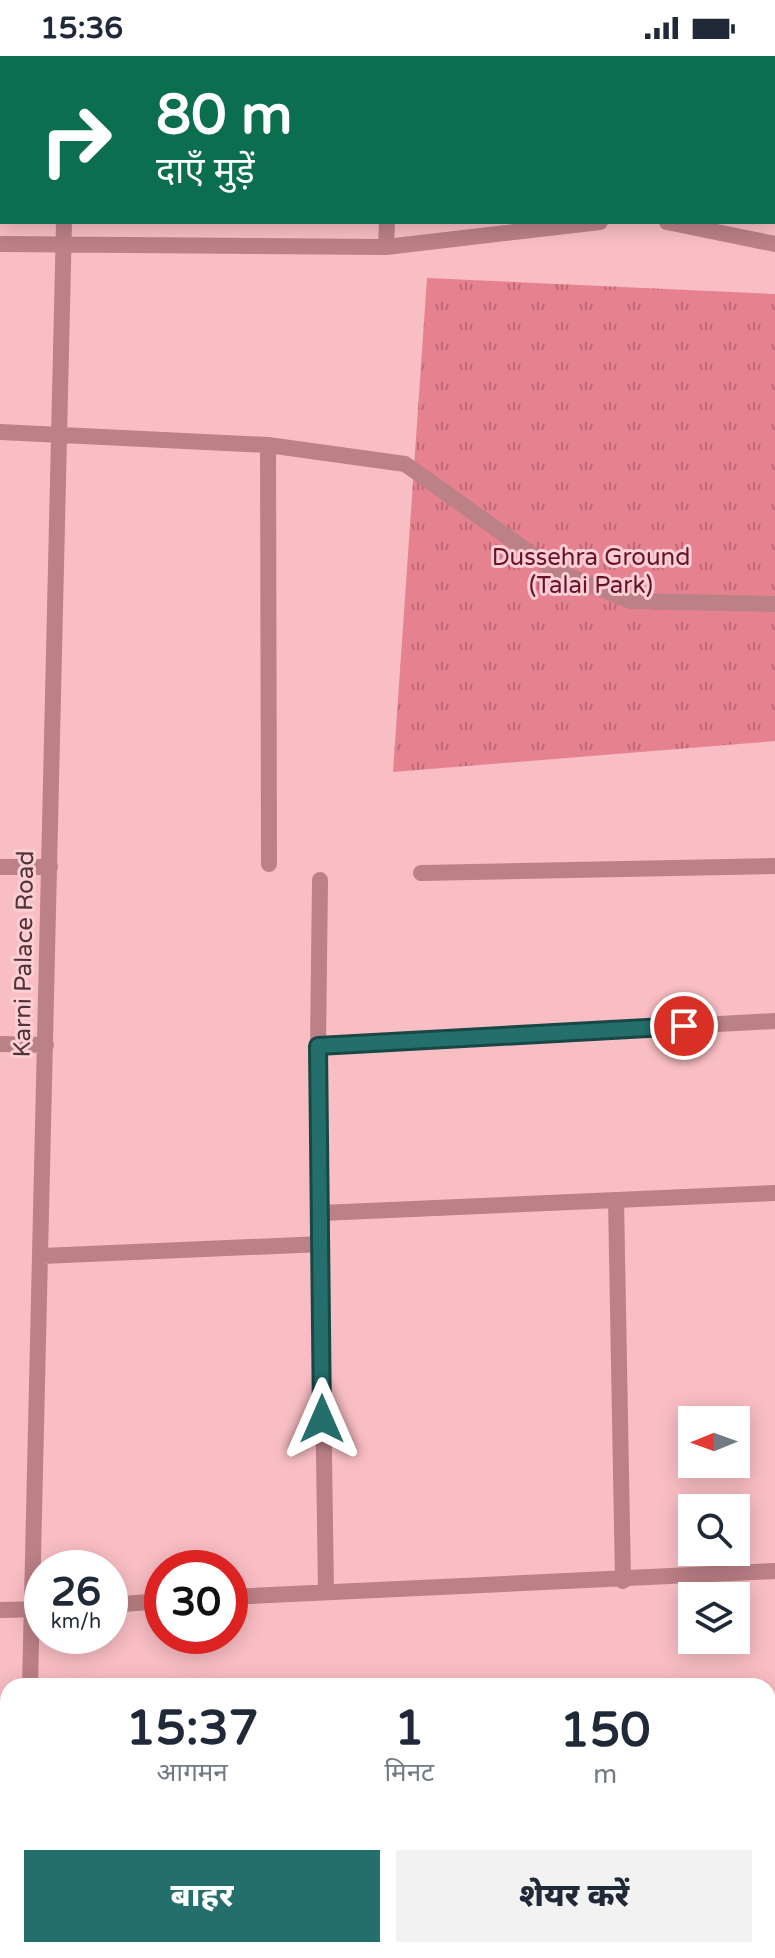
<!DOCTYPE html>
<html lang="hi">
<meta charset="utf-8">
<style>
:root{--surface:#fff;--page:#f2f2f3;--text:#1f2937;--muted:#747a83;--accent:#246f6c}
body{margin:0;font-family:"Varela Round","Noto Sans Devanagari",sans-serif;background:var(--page);color:var(--text);height:100vh;display:flex;flex-direction:column;font-size:30px;white-space:nowrap}
*{box-sizing:border-box;margin:0}
p{font-size:26px;color:var(--muted)}
.icon{flex:none;width:44px;height:44px;fill:none;stroke:currentColor;stroke-width:2;stroke-linecap:round;stroke-linejoin:round}
.map{position:relative;flex:1;overflow:hidden}
.side{position:absolute;left:0px;top:1622px;width:776px;height:280px;display:flex;flex-direction:column;background:var(--surface);border-radius:24px 24px 0 0;box-shadow:0 4px 20px #0003}
.side>*{flex:none}
.top-card{position:absolute;left:0px;top:0px;width:776px;height:168px;box-shadow:0 4px 20px #0003;background:#0b6e4f;color:#fff;overflow:hidden}
.needle{width:52px;rotate:269deg}
.fabs{position:absolute;left:678px;top:1350px;display:grid;gap:16px}
.fabs a{display:grid;place-items:center;width:72px;height:72px;border-radius:0px;background:var(--surface);box-shadow:0 4px 20px #0003;font-size:40px}
.speed{position:absolute;left:24px;top:1494px;display:flex;gap:16px;font-size:40px;font-weight:700;text-align:center}
.speed>*{display:grid;place-content:center;width:104px;height:104px;border-radius:50%;background:var(--surface);box-shadow:0 4px 20px #0003;line-height:1}
.speed small{font-size:20px;font-weight:400}
.speed .limit{border:12px solid #d22;background:#fff;color:#111}
.pin{position:absolute;display:grid;place-items:center;width:68px;height:68px;color:#fff;margin:-34px;border:4px solid #fff;border-radius:50%;box-shadow:0 2px 8px #0007}
.me{position:absolute;width:88px;margin:-44px;rotate:0deg;stroke-linejoin:round;filter:drop-shadow(0 0 6px #0008)}
.turn{display:flex;align-items:center;gap:28px;height:168px;padding:0 24px;font-size:36px}
.turn .icon{width:104px;height:104px;stroke-width:2.5}
.turn b{display:block;font-size:56px;line-height:68px}
.eta{display:flex;justify-content:space-evenly;align-items:center;height:136px;text-align:center}
.eta b{font-size:48px;font-weight:800;line-height:56px}
.primary-button{display:flex;gap:16px;margin-top:auto;padding:16px 24px}
.primary-button a{flex:1;height:92px;border-radius:0px;background:var(--accent);color:#fff;font-size:32px;font-weight:800;line-height:92px;text-align:center}
.primary-button a+a{background:var(--page);color:var(--text)}
.status{display:flex;justify-content:space-between;align-items:center;height:56px;padding:0 40px;background:var(--surface);direction:ltr}
.status svg{height:22px;fill:currentColor}
.map>svg:first-child{display:block}
.grass{fill:url(#grass-tufts)}
.lines{fill:none;stroke-linecap:round;stroke-linejoin:round}
.street{stroke:#bc8087;stroke-width:16}
.route-casing{stroke:#174846;stroke-width:20}
.route{stroke:#246f6c;stroke-width:14}
.labels{text-anchor:middle;dominant-baseline:central;stroke-width:6;stroke-linejoin:round;paint-order:stroke}
.park-label{font-size:24px;fill:#681329;stroke:#fdcfd4}
.street-label{font-size:24px;fill:#503337;stroke:#fdcfd4}
</style>
<div class="status"><b>15:36</b><svg viewBox="0 0 49 12"><path d="M0 12V9h3v3zM5 12V6h3v6zM10 12V3h3v9zM15 12V0h3v12zM26 1h20v11H26zM47 4h2v5h-2z"/></svg></div>
<div class="map">
<svg width="775" height="1902" viewBox="0 0 775 1902">
<defs>
<pattern id="grass-tufts" width="24" height="20" patternUnits="userSpaceOnUse" patternTransform="scale(2)"><rect width="24" height="20" fill="#e68190"/><path d="M3 7l-1-3M5 7V3M7 7l1-3M15 17l-1-3M17 17v-4M19 17l1-3" fill="none" stroke="#bd6a76"/></pattern>
</defs>
<rect width="100%" height="100%" fill="#f9bec4"/>
<path class="grass" d="M427,222L775,238V685L393,716Z"/>
<g class="lines">
<path class="street" d="M67,2V0
M394,2V0
M670,2L671,0
M667,166L775,188
M0,188L386,191L600,166
M386,191L387,166
M0,376L268,389L405,408L554,514L631,545L775,548
M268,389L269,808
M0,811H50
M421,817L775,810
M320,824L318,990L326,1536
M0,988L46,989
M318,990L775,965
M616,1144L623,1525
M321,1157L775,1137
M42,1200L322,1188
M230,1541L775,1515
M110,1549L162,1545
M0,1554L42,1553
M30,1630L64,166
M768,1865L775,1866
M0,1869H8
M27,1894V1902
M667,1894L668,1902"/>
</g>
<g class="lines">
<g class="route-casing">
<path id="route" d="M322,1363L318,990L684,970"/>
</g>
<use href="#route" class="route"/>
</g>
<g class="labels">
<g class="park-label">
<text x="591" y="501">Dussehra Ground<tspan x="591" dy="28">(Talai Park)</tspan></text>
</g>
<g class="street-label">
<text transform="translate(24 898) rotate(-89)">Karni Palace Road</text>
</g>
</g>
</svg>
<div class="fabs">
<a><svg class="needle" viewBox="-14 -14 28 28"><path d="M0-13l5 13h-10z" fill="#e53935"/><path d="M0 13l5-13h-10z" fill="#747a83"/></svg></a>
<a><svg class="icon" aria-label="search" viewBox="0 0 24 24"><circle cx="10" cy="10" r="6"/><path d="M15 15l6 6"/></svg></a>
<a><svg class="icon" aria-label="layers" viewBox="0 0 24 24"><path d="M12 4l9 5-9 5-9-5zM3 14l9 5 9-5"/></svg></a>
</div>
<div class="speed"><div>26<small>km/h</small></div><div class="limit">30</div></div>
<div class="pin" style="left:684px;top:970px;background:#d93025"><svg class="icon" aria-label="arrive" viewBox="0 0 24 24"><path d="M6 21V4h12l-3 4 3 4H6"/></svg></div>
<svg class="me" style="left:322px;top:1363px" viewBox="-20 -20 40 40"><path d="M0-17L14 15 0 8-14 15z" fill="#246f6c" stroke="#fff" stroke-width="4"/></svg>
<div class="top-card">
<div class="turn"><svg class="icon" aria-label="right" viewBox="0 0 24 24"><path d="M7 20v-9h11M14 6l5 5-5 5"/></svg><div><b>80 m</b>दाएँ मुड़ें</div></div>
</div>
<section class="side">
<div class="eta">
<div><b>15:37</b><p>आगमन</p></div>
<div><b>1</b><p>मिनट</p></div>
<div><b>150</b><p>m</p></div>
</div>
<div class="primary-button"><a>बाहर</a><a>शेयर करें</a></div>
</section>
</div>
